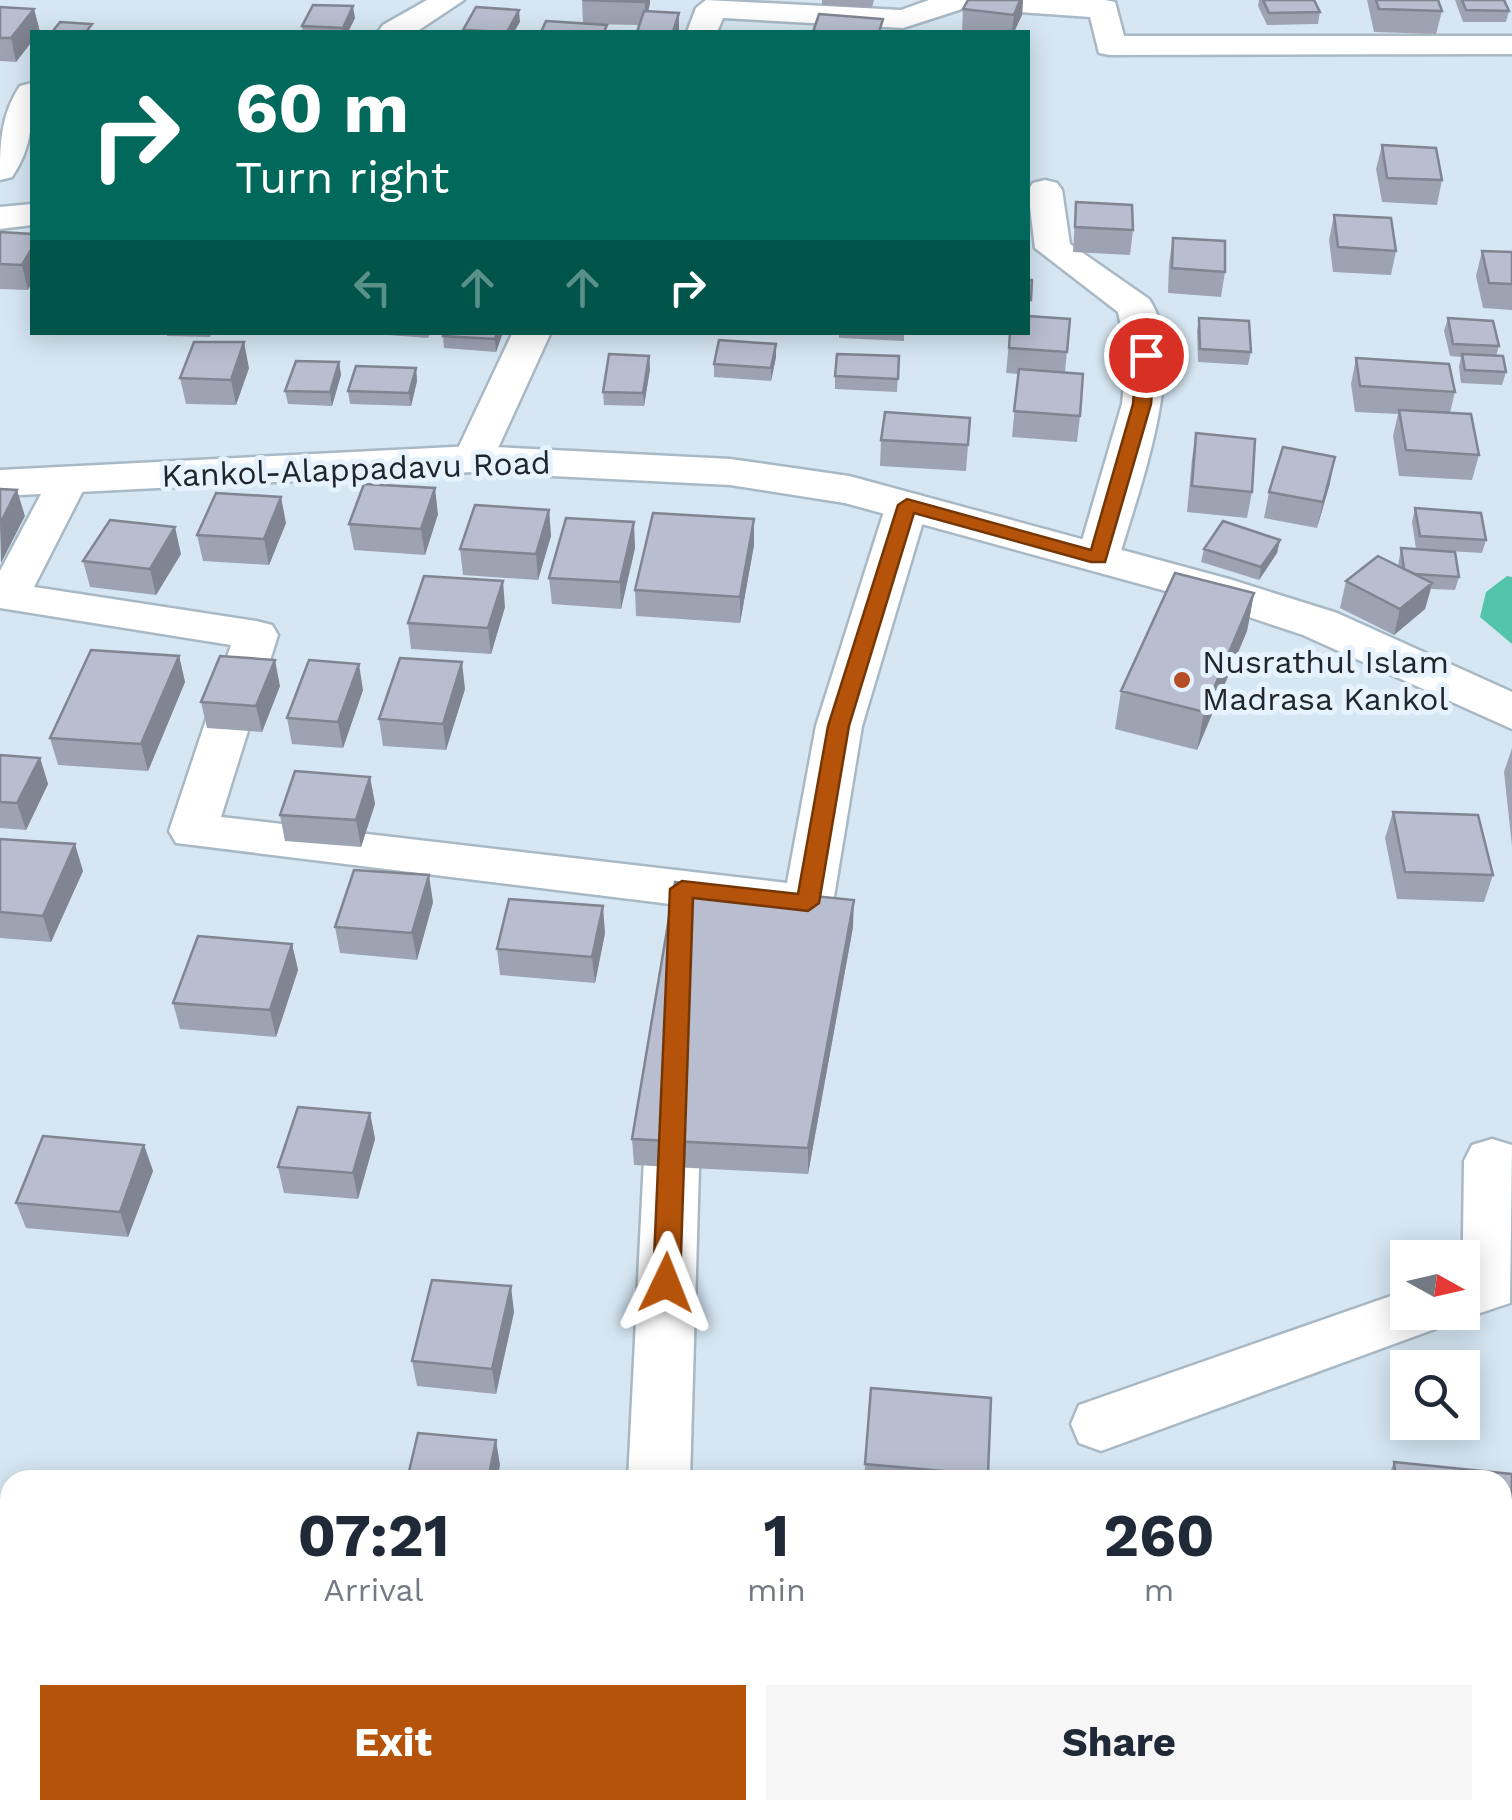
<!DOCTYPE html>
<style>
:root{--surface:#fff;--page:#f6f6f7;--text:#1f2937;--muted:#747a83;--accent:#b45309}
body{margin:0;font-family:"Work Sans",sans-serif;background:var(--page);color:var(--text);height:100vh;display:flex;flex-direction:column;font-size:38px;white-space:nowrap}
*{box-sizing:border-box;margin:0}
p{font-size:32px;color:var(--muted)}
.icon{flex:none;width:55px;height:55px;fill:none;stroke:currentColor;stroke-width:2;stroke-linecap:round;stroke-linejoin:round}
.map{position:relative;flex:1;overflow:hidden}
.details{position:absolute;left:0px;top:1470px;width:1512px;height:350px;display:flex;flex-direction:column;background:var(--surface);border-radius:30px 30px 0 0;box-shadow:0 5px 25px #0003}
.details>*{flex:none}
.top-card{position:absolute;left:30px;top:30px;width:1000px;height:305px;border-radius:0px;box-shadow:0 5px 25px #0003;background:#00695c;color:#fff;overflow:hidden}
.needle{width:65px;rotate:98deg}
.buttons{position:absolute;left:1390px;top:1240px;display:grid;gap:20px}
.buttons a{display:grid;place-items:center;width:90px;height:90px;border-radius:0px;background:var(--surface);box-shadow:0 5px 25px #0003;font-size:50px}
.pin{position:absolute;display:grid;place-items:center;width:85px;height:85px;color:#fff;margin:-42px;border:5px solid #fff;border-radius:50%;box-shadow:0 2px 10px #0007}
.me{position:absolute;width:110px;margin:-55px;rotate:2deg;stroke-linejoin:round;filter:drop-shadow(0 0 8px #0008)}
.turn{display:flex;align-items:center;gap:35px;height:210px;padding:0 40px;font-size:45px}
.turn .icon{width:130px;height:130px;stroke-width:2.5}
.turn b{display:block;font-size:70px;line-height:85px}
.lanes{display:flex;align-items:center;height:95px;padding:0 40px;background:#0003;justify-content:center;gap:50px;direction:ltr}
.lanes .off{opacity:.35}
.eta{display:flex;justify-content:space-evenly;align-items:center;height:170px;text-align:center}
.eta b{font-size:60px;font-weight:700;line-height:70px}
.action{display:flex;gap:20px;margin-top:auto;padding:20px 40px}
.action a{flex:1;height:115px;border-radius:0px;background:var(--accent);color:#fff;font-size:40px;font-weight:700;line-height:115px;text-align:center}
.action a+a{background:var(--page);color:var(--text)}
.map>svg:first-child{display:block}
.water{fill:#53c4aa}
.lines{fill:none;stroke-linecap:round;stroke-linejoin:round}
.minor-casing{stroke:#a8b9c5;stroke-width:5}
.secondary-casing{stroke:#a8b9c5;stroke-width:5}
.minor{fill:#fff;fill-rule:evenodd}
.secondary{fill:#fff;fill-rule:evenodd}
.wall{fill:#9ea3b2}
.shaded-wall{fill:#818591}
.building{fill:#b8becf;stroke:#818591;stroke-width:2.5}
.route{fill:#b45309;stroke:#753606;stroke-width:2.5}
.poi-dot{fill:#b54e27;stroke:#e6f3fe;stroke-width:4}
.labels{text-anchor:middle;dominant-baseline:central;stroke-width:10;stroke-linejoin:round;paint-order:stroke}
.street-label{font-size:32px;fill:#20262b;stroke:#e6f3fe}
.poi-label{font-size:32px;fill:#20262b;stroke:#e6f3fe;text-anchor:start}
</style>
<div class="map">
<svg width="1512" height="1820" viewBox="0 0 1512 1820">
<rect width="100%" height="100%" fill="#d6e7f3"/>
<path class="water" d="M1507,576L1512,577V644L1480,617L1486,592Z"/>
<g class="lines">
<g class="minor-casing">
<path id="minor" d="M427,0H464L416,32H378L383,25Z
M706,0L901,10L929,0H1105L1115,2L1124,36H1512V54L1110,55L1099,53L1090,17L965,8L903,28L723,18L717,32H687L696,8Z
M32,83C34,116 32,148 12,177L0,180C0,145 0,116 20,86Z
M1045,180L1057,183L1062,190L1070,244L1149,299C1190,358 1137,494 1119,558L1113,567L1098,571L1083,567L1077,558L1122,404L1127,355L1118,312L1035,248L1028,190L1033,183Z
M32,204V225L0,229V207Z
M513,332H551L493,459L487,468L473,471L459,468L453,459Z
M69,467L83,470L89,479L34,587L256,621L272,625L278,635L221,817L787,883L816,726L886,505L892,496L907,493L922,496L928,505L862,726L833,903L826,916L808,921L176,843L169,831L231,645L0,608V571L49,479L55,470Z
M674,1078L693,1084L701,1099L690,1480H628L647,1099L655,1084Z
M1492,1139L1512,1145L1510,1303L1462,1319L1443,1313L1435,1329L1101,1451L1079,1443L1071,1424L1079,1405L1408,1290V1312H1462L1464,1161L1472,1145Z"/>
</g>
<g class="secondary-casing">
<path id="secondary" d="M473,446L730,459L849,476L1229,579L1337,613L1512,692V729L1303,635L1195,599L845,503L730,485L473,472L0,496V470Z"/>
</g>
<use href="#minor" class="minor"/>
<use href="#secondary" class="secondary"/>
</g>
<path class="wall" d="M582,0H650V3L648,12L639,25L583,24Z
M822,0H874L872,8L822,5Z
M968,0H1023L1022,15L1014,32H962L963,9Z
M1259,0H1314L1320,12L1318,24L1267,25L1258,6Z
M1367,0H1438L1442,11L1436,34L1374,32Z
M1455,0H1504L1509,11L1506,22H1463Z
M0,7L34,9L40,32L16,62L0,61Z
M355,18L348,32H303L302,26Z
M1382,145L1442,180L1437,205L1382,202L1376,169Z
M1076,202L1133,230L1130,255L1073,252Z
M1334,215L1396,251L1391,275L1333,272L1329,240Z
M0,232L32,234L28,290L0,289Z
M1173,238L1225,272L1221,297L1168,293L1169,263Z
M1482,251L1512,252V310L1483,308L1476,276Z
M1199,318L1251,352L1248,365L1198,362L1197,331Z
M1448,318L1499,346L1496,356L1506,372L1502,385L1461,383L1459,367L1461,357L1450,356L1444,331Z
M1070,319L1065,372L1080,416L1077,442L1012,437L1018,374L1006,373L1010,332Z
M167,332H212L210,337L167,336Z
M389,332H431L428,338L389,335Z
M503,332L496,352L444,348L443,336Z
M839,332H904V341L839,338Z
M776,344V357L771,381L714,377V364Z
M649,356L650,369L644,406L604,405L603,392Z
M899,356L897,392L835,389V376Z
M1356,358L1455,392L1450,413L1479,455L1472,480L1399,476L1393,436L1398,414L1355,412L1351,384Z
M339,362L341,375L332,406L288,404L285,391Z
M249,368L236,405L186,404L180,378Z
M416,368L417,381L411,406L350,404L348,391Z
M1196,433L1252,492L1247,518L1187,512L1192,459Z
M881,440L968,445L966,471L880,466Z
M1330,483L1317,528L1264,518L1269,492Z
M1415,508L1486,540L1482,553L1416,549L1412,522Z
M549,510L551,536L538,580L463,575L460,549Z
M438,514L425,555L354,550L349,524Z
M286,523L269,565L203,561L197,535Z
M1280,540L1277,553L1259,580L1201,562L1204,549Z
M754,545L740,623L636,616L635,590Z
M635,548L621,609L552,604L549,578Z
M1401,548L1459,577L1455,590L1431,589L1425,609L1394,635L1340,608L1346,581L1398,566Z
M181,554L156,595L90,587L83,561Z
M1254,593L1247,631L1197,750L1115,729L1121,691Z
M505,607L491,654L411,649L408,623Z
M179,656L185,682L148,771L58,765L50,738Z
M280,686L262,732L207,728L201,702Z
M465,689L446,750L383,746L379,719Z
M363,690L343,748L292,744L287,718Z
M1512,748V846L1504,772Z
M0,755L40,758L48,784L26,830L0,828Z
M370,777L375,804L361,847L285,841L280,815Z
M1393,812L1493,875L1484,902L1397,899L1385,838Z
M0,839L83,871L51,942L0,938Z
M433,902L417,960L340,953L335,927Z
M853,927L808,1174L634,1165L632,1139Z
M605,933L595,983L500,975L497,949Z
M292,944L298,970L276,1037L180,1029L173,1003Z
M370,1113L375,1139L358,1199L284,1193L278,1167Z
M144,1145L153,1171L128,1237L26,1228L16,1203Z
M514,1312L496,1394L417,1386L412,1361Z
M871,1388L991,1398L987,1480H864Z
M1394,1462L1512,1474V1610L1502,1609V1480H1387Z"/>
<path class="shaded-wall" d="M645,0H650V3L645,25Z
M1020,0H1023L1022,15L1014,32H1012L1014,15Z
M353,6L355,18L348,32H343V28Z
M34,9L40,32H32V41L16,62L11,38Z
M519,10L520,22L514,32H507Z
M679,13V32H673Z
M32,248V283L28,290L22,265Z
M497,332H503L496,352L495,339Z
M244,342L249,368L236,405L231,380Z
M776,344V357L771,381V368Z
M649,356L650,369L644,406L643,393Z
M339,362L341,375L332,406L330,392Z
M416,368L417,381L411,406L409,393Z
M1335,457L1330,483L1317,528L1323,502Z
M435,488L438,514L425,555L421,529Z
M17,490L25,516L1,563L0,524Z
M281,497L286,523L269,565L264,539Z
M549,510L551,536L538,580L536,554Z
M754,519V545L740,623V597Z
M634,522L635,548L621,609L620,582Z
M175,527L181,554L156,595L150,569Z
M1280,540L1277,553L1259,580L1261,567Z
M503,581L505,607L491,654L488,628Z
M1432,583L1425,609L1394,635L1400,609Z
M1254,593L1247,631L1197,750L1204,712Z
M179,656L185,682L148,771L141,744Z
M275,660L280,686L262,732L256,706Z
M462,662L465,689L446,750L443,724Z
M359,664L363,690L343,748L338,722Z
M40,758L48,784L26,830L17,803Z
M370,777L375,804L361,847L356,820Z
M75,844L83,871L51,942L43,916Z
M429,875L433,902L417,960L412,933Z
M854,900L853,927L808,1174V1148Z
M603,906L605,933L595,983L592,957Z
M292,944L298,970L276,1037L270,1010Z
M370,1113L375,1139L358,1199L353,1173Z
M144,1145L153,1171L128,1237L120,1212Z
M511,1286L514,1312L496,1394L492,1369Z
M496,1440L500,1465L497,1480H488Z"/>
<path class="building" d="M582,0H645L644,2Z
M968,0H1020L1014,15L963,9Z
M1263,0H1314L1320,12L1269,13Z
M1376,0H1438L1442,11L1379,9Z
M1462,0H1504L1509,11L1466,10Z
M313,5L353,6L343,28L302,26Z
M0,7L34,9L11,38H0Z
M476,7L519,10L507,32L463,30Z
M644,11L679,13L673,32H637Z
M819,14L883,19L879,32H813Z
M546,21L607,25L604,32H541Z
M60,22L92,24L86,32H52Z
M1382,145L1436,148L1442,180L1387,178Z
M1076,202L1132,205L1133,230L1075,227Z
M1334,215L1391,218L1396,251L1338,247Z
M0,232L32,234V248L22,265L0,264Z
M1173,238L1225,241V272L1172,268Z
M1482,251L1512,252V284L1489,283Z
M1028,280H1032L1031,300H1028Z
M1028,316L1070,319L1067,352L1009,348L1010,332H1028Z
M1199,318L1249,321L1251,352L1200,349Z
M1448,318L1493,321L1499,346L1453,344Z
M444,332H497L495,339L443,336Z
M719,340L776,344L771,368L714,364Z
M194,342H244L231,380L180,378Z
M609,354L649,356L643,393L603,392Z
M837,354L899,356L898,379L835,376Z
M1462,354L1503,356L1506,372L1465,370Z
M1356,358L1449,364L1455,392L1360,386Z
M296,361L339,362L330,392L285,391Z
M356,366L416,368L409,393L348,391Z
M1019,369L1083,374L1080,416L1014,411Z
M1399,410L1471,414L1479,455L1406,450Z
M885,412L970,418L968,445L881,440Z
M1196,433L1255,439L1252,492L1192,486Z
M1283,447L1335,457L1323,502L1269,492Z
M364,484L435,488L421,529L349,524Z
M0,489L17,490L0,524Z
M216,493L281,497L264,539L197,535Z
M475,505L549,510L536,554L460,549Z
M1415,508L1481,513L1486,540L1420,536Z
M653,513L754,519L740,597L635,590Z
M566,518L634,522L620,582L549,578Z
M110,520L175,527L150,569L83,561Z
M1223,521L1280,540L1261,567L1204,549Z
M1401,548L1455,552L1459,577L1415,574L1404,569Z
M1378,556L1432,583L1400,609L1346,581Z
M1175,573L1254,593L1204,712L1121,691Z
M424,576L503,581L488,628L408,623Z
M91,650L179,656L141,744L50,738Z
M220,656L275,660L256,706L201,702Z
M400,658L462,662L443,724L379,719Z
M309,660L359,664L338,722L287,718Z
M0,755L40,758L17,803L0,802Z
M295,771L370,777L356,820L280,815Z
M1393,812L1478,815L1493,875L1405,872Z
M0,839L75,844L43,916L0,912Z
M354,870L429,875L412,933L335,927Z
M675,882L854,900L808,1148L632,1139Z
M509,899L603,906L592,957L497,949Z
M198,936L292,944L270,1010L173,1003Z
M298,1107L370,1113L353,1173L278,1167Z
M43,1136L144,1145L120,1212L16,1203Z
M432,1280L511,1286L492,1369L412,1361Z
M871,1388L991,1398L988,1475L865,1464Z
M418,1433L496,1440L488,1480H407Z
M1394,1462L1512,1474V1585L1502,1584V1480H1396Z
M652,1810H770L769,1820H650Z"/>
<path class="route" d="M1146,350L1155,355L1151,404L1105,562H1091L914,513L849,726L819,903L808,911L693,898L680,1283L676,1291L666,1294L657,1291L653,1283L670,889L682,881L798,894L828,726L898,505L907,499L1091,550L1133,404L1137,355Z"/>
<circle class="poi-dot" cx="1182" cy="680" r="10"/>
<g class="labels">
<g class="street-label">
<text transform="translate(356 469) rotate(-2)">Kankol-Alappadavu Road</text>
</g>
<g class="poi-label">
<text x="1202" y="662">Nusrathul Islam<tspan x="1202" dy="37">Madrasa Kankol</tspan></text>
</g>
</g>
</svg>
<div class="buttons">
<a><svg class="needle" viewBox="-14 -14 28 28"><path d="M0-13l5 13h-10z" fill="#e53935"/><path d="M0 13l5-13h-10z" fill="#747a83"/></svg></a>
<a><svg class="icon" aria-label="search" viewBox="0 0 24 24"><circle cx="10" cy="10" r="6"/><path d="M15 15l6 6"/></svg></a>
</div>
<div class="pin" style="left:1146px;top:355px;background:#d93025"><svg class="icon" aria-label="arrive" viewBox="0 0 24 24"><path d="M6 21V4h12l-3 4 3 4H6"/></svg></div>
<svg class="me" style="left:666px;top:1283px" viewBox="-20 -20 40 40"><path d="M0-17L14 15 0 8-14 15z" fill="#b45309" stroke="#fff" stroke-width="4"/></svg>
<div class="top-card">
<div class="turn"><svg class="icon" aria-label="right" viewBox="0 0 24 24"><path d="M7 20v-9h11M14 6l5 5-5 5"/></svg><div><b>60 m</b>Turn right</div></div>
<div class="lanes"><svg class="icon off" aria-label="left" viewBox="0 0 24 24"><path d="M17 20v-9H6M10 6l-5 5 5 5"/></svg><svg class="icon off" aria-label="ahead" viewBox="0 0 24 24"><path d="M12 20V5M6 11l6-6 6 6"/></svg><svg class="icon off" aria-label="ahead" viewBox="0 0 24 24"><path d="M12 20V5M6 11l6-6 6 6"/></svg><svg class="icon" aria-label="right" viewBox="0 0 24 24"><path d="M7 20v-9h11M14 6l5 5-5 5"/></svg></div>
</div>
<section class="details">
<div class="eta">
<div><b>07:21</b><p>Arrival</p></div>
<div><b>1</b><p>min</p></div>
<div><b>260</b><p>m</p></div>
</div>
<div class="action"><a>Exit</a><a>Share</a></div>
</section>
</div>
